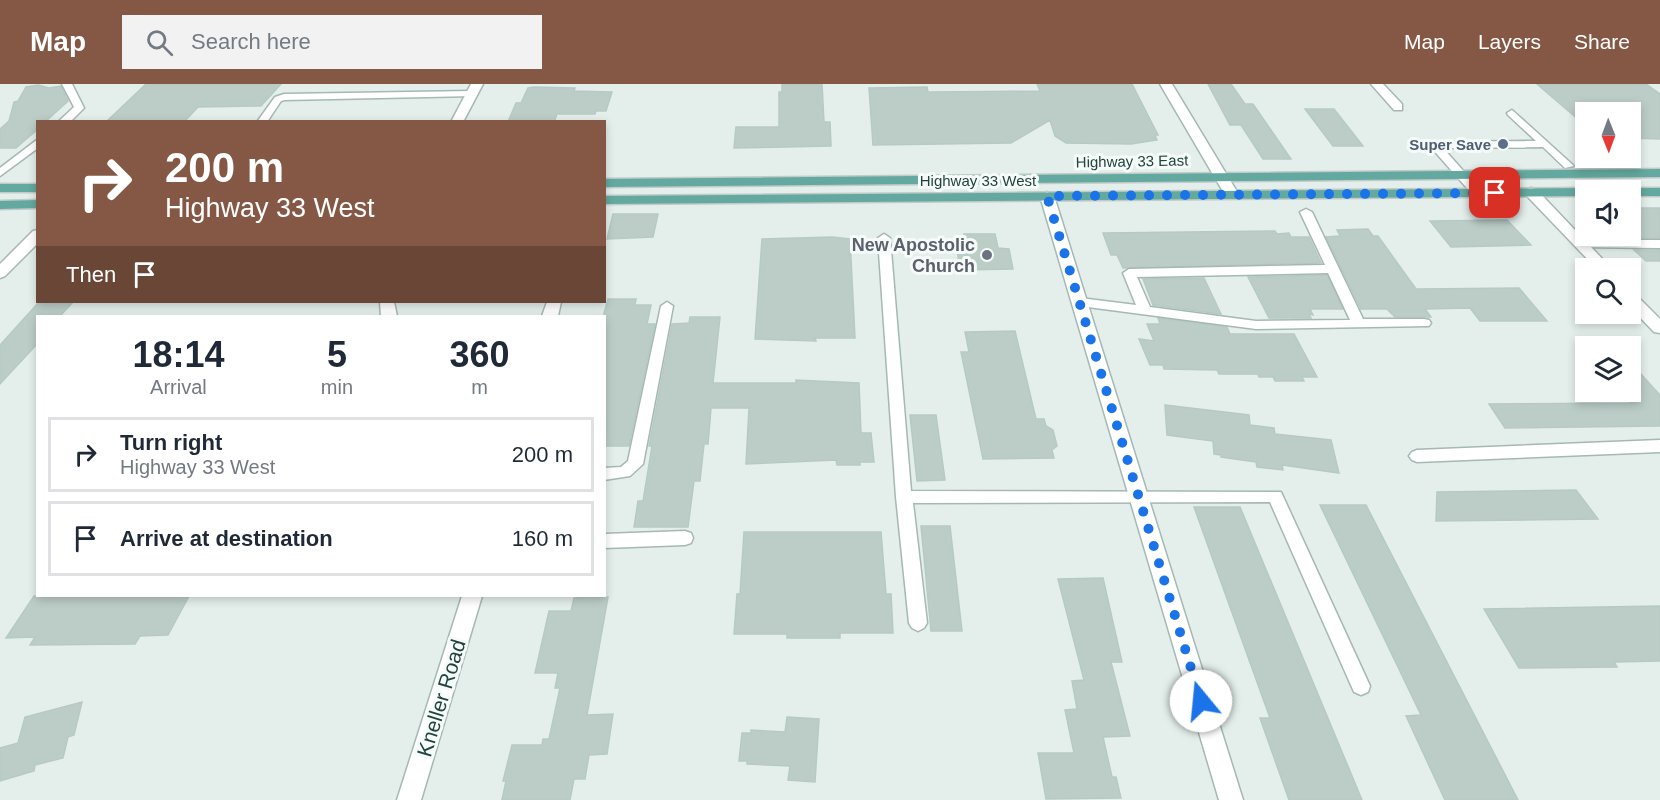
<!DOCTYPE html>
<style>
:root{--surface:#fff;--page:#f2f2f3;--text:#1f2937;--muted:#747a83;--line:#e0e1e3;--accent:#845844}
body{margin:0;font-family:Helvetica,sans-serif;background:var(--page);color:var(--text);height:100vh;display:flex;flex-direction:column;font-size:22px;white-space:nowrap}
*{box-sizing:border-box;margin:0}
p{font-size:20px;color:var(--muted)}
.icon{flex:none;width:33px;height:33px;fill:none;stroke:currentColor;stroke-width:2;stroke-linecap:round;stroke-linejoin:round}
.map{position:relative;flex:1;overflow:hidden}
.side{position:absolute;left:36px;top:231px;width:570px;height:282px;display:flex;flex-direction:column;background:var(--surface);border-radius:0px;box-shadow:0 3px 9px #0003}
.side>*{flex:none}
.guide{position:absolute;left:36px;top:36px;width:570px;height:183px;border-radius:0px;box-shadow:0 3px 9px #0003;background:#845844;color:#fff;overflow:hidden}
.needle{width:39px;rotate:179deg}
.tools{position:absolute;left:1575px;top:18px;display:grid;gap:12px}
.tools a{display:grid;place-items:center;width:66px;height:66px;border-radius:0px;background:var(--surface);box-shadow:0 3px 9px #0003;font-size:30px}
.pin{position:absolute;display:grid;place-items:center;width:51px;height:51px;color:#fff;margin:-26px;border-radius:12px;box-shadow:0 3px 9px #0006}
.me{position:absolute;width:66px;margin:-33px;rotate:343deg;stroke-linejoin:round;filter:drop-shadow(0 0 4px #0008)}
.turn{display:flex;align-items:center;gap:21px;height:126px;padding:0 30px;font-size:27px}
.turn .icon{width:78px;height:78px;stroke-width:2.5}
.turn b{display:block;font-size:42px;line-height:51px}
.then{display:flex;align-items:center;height:57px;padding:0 30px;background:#0003;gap:12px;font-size:22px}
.eta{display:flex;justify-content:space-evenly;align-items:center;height:102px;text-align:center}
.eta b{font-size:36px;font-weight:600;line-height:42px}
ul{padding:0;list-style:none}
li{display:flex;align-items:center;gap:18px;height:75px;margin:0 12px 9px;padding:0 18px;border:3px solid var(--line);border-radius:0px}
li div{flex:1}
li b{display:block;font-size:22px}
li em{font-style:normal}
header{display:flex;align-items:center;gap:36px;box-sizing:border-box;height:84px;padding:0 30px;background:var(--accent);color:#fff}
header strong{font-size:28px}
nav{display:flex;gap:33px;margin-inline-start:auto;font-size:21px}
.search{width:420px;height:54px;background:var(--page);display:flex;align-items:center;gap:15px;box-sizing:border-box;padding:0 21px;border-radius:0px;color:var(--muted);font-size:22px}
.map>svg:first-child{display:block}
.building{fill:#bccdc8;stroke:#b6cac4;stroke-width:1.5}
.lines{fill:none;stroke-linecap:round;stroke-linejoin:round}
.service-casing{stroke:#a6b8b4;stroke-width:3}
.minor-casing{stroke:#a6b8b4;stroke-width:3}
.tertiary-casing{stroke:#a6b8b4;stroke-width:3}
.primary-casing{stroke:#c1cbc9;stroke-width:3}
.service{fill:#fff;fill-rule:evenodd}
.minor{fill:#fff;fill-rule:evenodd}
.tertiary{fill:#fff;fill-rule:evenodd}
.primary{fill:#64a99f;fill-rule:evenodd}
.route{stroke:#1a73e8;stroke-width:10;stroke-dasharray:0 18}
.service-dot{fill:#5c6f8a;stroke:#f6fbf9;stroke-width:2}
.worship-dot{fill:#6b7280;stroke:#f6fbf9;stroke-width:2}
.labels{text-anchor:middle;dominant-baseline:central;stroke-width:6;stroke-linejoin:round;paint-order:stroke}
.far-service-label{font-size:15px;font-weight:bold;fill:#4e5e75;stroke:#f6fbf9;text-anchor:end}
.far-street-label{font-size:15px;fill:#21443e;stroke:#f6fbf9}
.worship-label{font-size:18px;font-weight:bold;fill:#5b616d;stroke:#f6fbf9;text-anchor:end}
.near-street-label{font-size:21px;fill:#21443e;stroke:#f6fbf9}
</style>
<header>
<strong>Map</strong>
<div class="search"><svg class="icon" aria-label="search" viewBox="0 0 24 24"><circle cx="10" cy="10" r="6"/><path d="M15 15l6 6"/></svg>Search here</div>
<nav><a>Map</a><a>Layers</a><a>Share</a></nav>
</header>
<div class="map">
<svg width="1660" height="716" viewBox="0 0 1660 716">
<rect width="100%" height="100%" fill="#e4efec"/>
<path class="building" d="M146,0H281L261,22L198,23L184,38H106Z
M782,0H822L824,38H830L831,62L734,64L736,43H779V8H782Z
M1037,0H1132L1158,51H1155L1157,56L1131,60L1066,59L1055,52L1050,36L1011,59L873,61L869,4L927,3L928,8L1040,7Z
M1208,0H1231L1245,20H1253L1291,75H1263L1241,41H1230Z
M1537,0H1646L1660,10V55L1630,54V28H1586V42Z
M38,1L49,4L61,2L68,17L45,38H38V45L16,64H0V45L9,37L14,18L18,17L26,3Z
M534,3L575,4L574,7L612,8L606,27H596L595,30H557L554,38H508L516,19H521L528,4Z
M1305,25H1334L1363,62H1333Z
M1630,124H1660V154H1630Z
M613,130H658L653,153L607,155Z
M1507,136L1531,161L1451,163L1430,137Z
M1368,145L1373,152H1378L1416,205L1519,204L1547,237H1480L1470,224L1425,225L1431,233H1395L1387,225H1361L1326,153L1340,152L1337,146Z
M1275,147L1277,150L1289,149L1291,153H1309L1321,179L1123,184L1117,171H1111L1103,149Z
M964,150H995L998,164L1009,165L1013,185L960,186L957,165H967Z
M832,153L850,155L855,254H815L816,257L755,255L762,155Z
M1634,166H1660V177H1646Z
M1327,191L1343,225H1310L1313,231L1309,230L1311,234H1269L1248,193Z
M1204,194L1221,230L1153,221L1143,195Z
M608,215H636L635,221H651L647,240H655L629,362H604V229Z
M39,218H73L60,232H38V259L0,300V261Z
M690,233H720L713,299H796V296L859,299L861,349H871L874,378H860V381H837L836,376L746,380L749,324H711L708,360H704L700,397H694L688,443H634L638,417H643L652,362H649L672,240L689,239Z
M1158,234L1227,243L1230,250H1294L1317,293H1302L1304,297H1275L1273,293H1259L1258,290H1219L1217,286L1164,285L1163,281H1150L1139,255L1154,257L1147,240H1160Z
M1015,247L1036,335H1044L1046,342L1053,346L1057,362L1052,366L1054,374L983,375L961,268H969L965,248Z
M1630,278L1660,311V342L1505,344L1489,320L1630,319Z
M1165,321L1249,331L1250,341L1274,344L1275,350L1331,356L1339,389L1282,381L1283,386L1257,383L1256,378L1221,373V371L1214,370L1213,357L1167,351Z
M910,331H936L945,396L917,397Z
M1576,406L1598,435L1436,437L1437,408Z
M1320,421H1366L1518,716H1445L1406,632L1421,631Z
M1194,423H1240L1362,716H1289L1260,634H1270Z
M921,442H950L962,547H931Z
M744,448H881L886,510H891L893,549H840V554H787V550H734L737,510H740Z
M1103,494L1122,578H1111L1130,652L1103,653L1112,693H1116L1121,714L1046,715L1038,669H1074L1065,626L1077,625L1072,597L1084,596L1058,495Z
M34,512H189L168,551L140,552L135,560L30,561L35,553L6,554Z
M608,513L587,631L613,630L607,670L589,671L585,695H574L570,716H502L506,697H503L512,661H542L543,655H549L560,604H555L558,589H535L549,527H571L574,514Z
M1660,522V577L1614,578L1617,583L1519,584L1484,525Z
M82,618L74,651L68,653L63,674L35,681L34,687L0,697V664L18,659L25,633Z
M787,633L819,635L815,698L788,696L790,682L747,680V677H739L742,649H751V646L785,648Z"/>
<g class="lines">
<g class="service-casing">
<path id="service" d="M62,0H72L84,24L70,38H58L74,23Z
M472,7L477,10L475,12L285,16L281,17L267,38H257L275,13L284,10Z
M1512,26L1574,82L1565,84L1543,63L1443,64L1483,109L1477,112L1473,111L1429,61L1434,58L1536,57L1508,31L1507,29Z
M38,55V64L0,92V84Z
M1306,125L1312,128L1363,235H1424L1429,236L1431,239L1429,242L1256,245L1080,222L1074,218L1080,214L1136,221L1123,189L1129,185L1325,181L1300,128ZM1328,189L1350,236L1256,237L1150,223L1137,193Z
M884,150L890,154L911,407L1281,408L1370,602L1368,608L1361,611L1354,608L1270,418L913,419L927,539L924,544L918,547L912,544L909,539L896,413L878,154Z
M1581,156H1660V164L1577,163L1575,160Z
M667,218L673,222L643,380L630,392L604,396V384L621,383L628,377L661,222Z
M1660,356V368L1417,378L1412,376L1409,372L1412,368L1417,366Z
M685,447L691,449L693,454L691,459L685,461L604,464V450Z"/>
</g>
<g class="minor-casing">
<path id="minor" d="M1160,0H1172L1239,111L1237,114H1227L1225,111Z
M1371,0H1383L1402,20V26H1394Z
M1531,104L1536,105L1611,184H1596L1526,111V105Z
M1047,108L1054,112L1243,716H1219L1040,112Z
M38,146V159L5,192L0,194V180L33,147Z
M1630,208L1635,210L1660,235V249L1654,248L1630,223Z
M380,218H394L397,232H381Z
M547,218H561L558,232H542Z
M462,512H482L421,716H397Z"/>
</g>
<g class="tertiary-casing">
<path id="tertiary" d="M471,0H483L463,38H451Z"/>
</g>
<g class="primary-casing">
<path id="primary" d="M1660,85V93L604,103V95Z
M0,100H38V108H0Z
M1586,104L1592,106H1586V112L604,120V112Z
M1630,104H1660V112H1630V106H1624Z
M38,116V124L0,125V117Z"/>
</g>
<use href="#service" class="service"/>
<use href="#minor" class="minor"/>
<use href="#tertiary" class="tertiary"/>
<use href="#primary" class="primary"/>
</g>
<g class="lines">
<path class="route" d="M1201,617L1047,112L1495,109"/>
</g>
<circle class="service-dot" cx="1503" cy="60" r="6"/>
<circle class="worship-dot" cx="987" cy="171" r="6"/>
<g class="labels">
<g class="far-service-label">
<text x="1491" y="60">Super Save</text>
</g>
<g class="far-street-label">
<text transform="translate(1132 77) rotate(-1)">Highway 33 East</text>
<text x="978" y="96">Highway 33 West</text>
</g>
<g class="worship-label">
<text x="975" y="161">New Apostolic<tspan x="975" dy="21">Church</tspan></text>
</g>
<g class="near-street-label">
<text transform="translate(441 614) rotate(-73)">Kneller Road</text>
</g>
</g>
</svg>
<div class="tools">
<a><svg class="needle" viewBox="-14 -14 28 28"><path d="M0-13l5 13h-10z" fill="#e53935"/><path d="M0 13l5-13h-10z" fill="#747a83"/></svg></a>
<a><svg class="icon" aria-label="sound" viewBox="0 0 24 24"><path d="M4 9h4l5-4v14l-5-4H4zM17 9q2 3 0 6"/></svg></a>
<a><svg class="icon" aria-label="search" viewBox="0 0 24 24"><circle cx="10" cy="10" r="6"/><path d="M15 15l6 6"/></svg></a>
<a><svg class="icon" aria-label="layers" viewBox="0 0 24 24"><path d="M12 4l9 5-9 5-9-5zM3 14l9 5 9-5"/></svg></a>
</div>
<div class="pin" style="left:1495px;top:109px;background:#d93025"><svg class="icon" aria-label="arrive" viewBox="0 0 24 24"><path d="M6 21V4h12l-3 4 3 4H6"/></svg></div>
<svg class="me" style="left:1201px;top:617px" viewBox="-20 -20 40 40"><circle r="19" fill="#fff"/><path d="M0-13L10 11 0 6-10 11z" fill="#1a73e8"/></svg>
<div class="guide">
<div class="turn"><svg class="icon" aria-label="right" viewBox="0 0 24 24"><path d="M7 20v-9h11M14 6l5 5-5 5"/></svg><div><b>200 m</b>Highway 33 West</div></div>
<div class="then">Then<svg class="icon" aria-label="arrive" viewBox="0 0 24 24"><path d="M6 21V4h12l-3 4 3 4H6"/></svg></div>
</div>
<section class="side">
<div class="eta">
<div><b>18:14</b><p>Arrival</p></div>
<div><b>5</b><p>min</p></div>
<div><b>360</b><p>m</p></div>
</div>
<ul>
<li><svg class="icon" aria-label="right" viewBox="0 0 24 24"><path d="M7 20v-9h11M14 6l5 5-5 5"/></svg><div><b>Turn right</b><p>Highway 33 West</p></div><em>200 m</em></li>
<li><svg class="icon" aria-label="arrive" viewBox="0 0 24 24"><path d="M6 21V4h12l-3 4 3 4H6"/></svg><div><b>Arrive at destination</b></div><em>160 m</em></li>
</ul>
</section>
</div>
